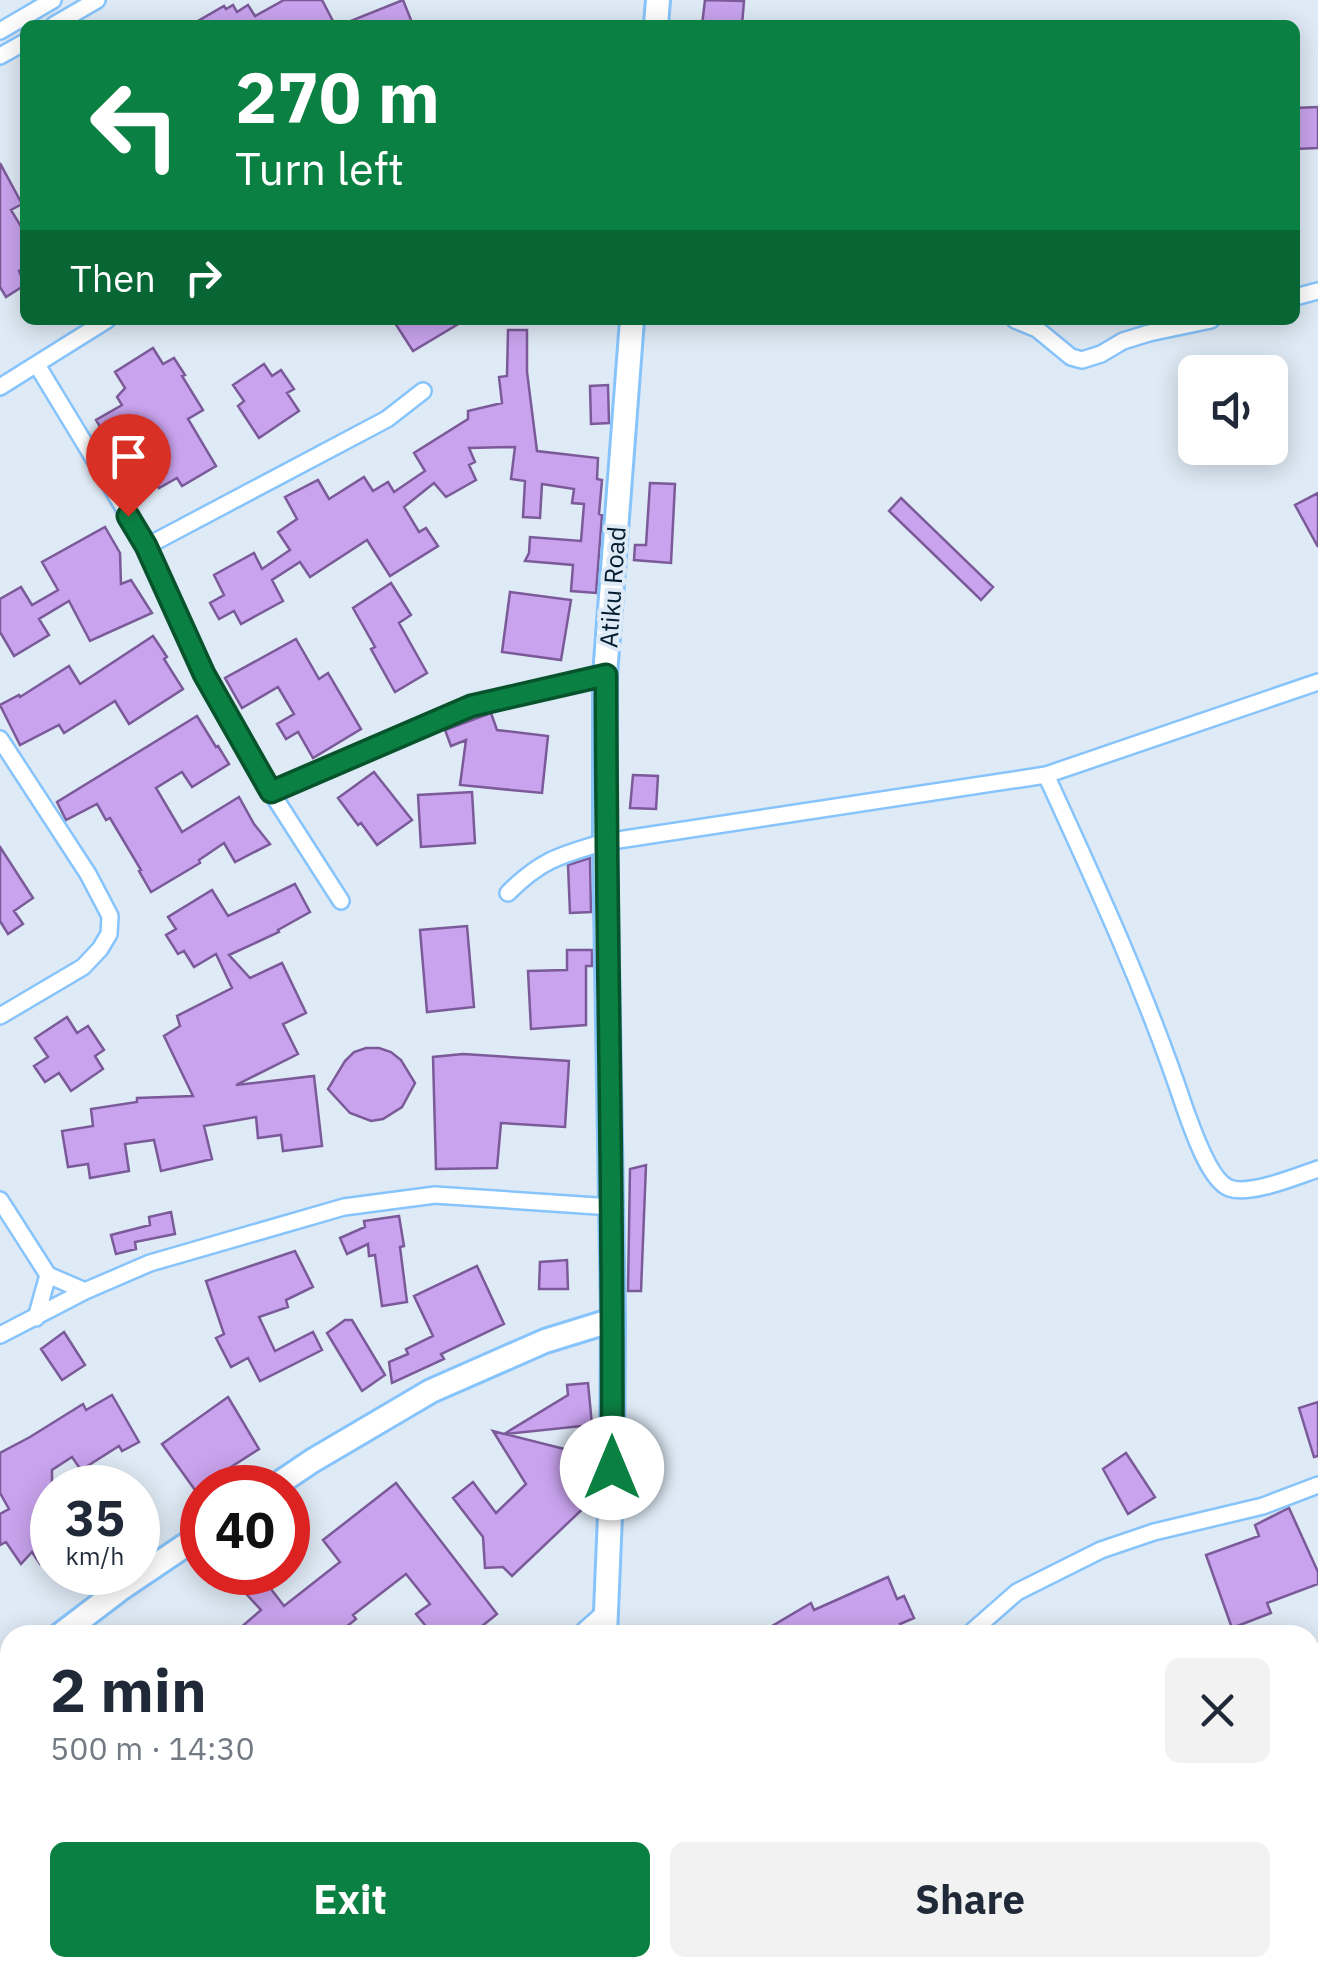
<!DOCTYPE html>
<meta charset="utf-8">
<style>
:root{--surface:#fff;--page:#f2f2f3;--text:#1f2937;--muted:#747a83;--accent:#0b8043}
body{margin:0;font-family:"IBM Plex Sans",sans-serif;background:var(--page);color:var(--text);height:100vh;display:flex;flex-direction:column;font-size:38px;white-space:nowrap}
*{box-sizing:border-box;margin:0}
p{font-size:32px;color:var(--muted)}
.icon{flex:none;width:55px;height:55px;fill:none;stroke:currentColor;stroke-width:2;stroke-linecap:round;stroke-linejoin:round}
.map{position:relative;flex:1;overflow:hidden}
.side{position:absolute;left:0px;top:1625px;width:1320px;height:352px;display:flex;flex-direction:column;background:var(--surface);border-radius:30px 30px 0 0;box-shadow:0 5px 25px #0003}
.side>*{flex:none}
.hud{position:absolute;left:20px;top:20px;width:1280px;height:305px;border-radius:15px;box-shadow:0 5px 25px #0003;background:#0b8043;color:#fff;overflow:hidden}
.controls{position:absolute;left:1178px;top:355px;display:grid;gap:20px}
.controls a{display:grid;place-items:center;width:110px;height:110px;border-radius:15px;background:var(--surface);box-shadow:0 5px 25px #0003;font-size:50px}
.speed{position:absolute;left:30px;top:1465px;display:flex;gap:20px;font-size:50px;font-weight:700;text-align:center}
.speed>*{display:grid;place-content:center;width:130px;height:130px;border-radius:50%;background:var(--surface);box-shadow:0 5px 25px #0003;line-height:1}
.speed small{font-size:25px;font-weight:400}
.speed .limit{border:15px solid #d22;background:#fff;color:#111}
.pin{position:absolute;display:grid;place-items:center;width:85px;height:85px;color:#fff;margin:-102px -42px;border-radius:50% 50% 50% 0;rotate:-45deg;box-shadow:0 0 10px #0007}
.pin .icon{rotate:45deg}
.me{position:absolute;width:110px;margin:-55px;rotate:0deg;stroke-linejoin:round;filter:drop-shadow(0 0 8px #0008)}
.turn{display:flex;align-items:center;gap:35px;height:210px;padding:0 50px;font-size:45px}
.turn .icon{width:130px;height:130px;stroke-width:2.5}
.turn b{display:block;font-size:70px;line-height:85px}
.then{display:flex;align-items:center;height:95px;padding:0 50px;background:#0003;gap:20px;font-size:38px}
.round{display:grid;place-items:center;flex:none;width:105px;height:105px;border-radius:15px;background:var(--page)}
.head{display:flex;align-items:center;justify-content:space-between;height:170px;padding:0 50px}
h1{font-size:60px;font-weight:700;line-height:75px}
.cta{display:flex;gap:20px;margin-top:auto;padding:20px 50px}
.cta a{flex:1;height:115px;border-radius:15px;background:var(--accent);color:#fff;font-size:40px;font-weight:700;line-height:115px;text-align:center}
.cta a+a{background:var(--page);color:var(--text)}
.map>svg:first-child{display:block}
.building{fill:#c9a3ee;stroke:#7b5a99;stroke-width:2.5}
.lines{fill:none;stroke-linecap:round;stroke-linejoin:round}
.street-casing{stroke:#87c4fc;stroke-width:20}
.secondary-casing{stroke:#87c4fc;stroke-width:28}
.street{stroke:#fff;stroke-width:15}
.secondary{stroke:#fff;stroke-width:22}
.route-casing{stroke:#07532c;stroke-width:25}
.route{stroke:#0b8043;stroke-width:18}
.labels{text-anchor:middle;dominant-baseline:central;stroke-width:8;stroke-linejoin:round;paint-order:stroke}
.street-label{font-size:25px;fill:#031c30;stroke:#deeaf5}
</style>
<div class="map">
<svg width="1318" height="1977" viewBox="0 0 1318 1977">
<rect width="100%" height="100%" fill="#deeaf5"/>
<path class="building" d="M284,0H322L335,25H191L224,6L226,9L233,5L237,12L248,5L255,16Z
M403,0L413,25H343V24Z
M705,0L744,1L742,25H702Z
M1318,107V148L1295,149V108Z
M0,163L22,204L11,210L25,233V267L19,271L25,285L6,297L0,287Z
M393,320H465L413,351Z
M508,330H527V372L537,451L598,458L597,479L602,480L599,514L602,515L596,593L571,591L573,565L525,561L529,553L530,537L581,541L584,504L572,503L574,489L542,484L540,518L523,517L525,481L511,479L515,447L469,448L475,462L469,465L476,480L446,497L434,483L404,507L419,532L426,528L438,546L390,576L367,540L310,577L300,562L272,580L283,601L241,624L234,611L219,619L210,603L224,595L214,575L254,553L262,569L290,550L278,532L297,519L285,497L318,480L329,499L364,477L373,491L388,482L394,492L425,471L414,453L468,419V411L502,403L499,377L507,376Z
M153,348L163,364L174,358L185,375L182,376L203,410L188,419L216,466L182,486L177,478L159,488L128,435L111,445L96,420L122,405L117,397L125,388L115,372Z
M264,364L272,376L281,370L294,389L287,393L299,411L259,438L238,406L244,401L233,385Z
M608,385L609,423L591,424L590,386Z
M650,483L675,484L671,563L634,560L635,545H646Z
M1318,493V547L1295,505Z
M901,498L993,587L981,600L889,511Z
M105,527L120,553L121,584L131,580L152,613L90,641L69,601L39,619L49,635L14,656L0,632V599L21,587L32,605L58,590L42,562Z
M391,583L411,615L399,623L427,673L395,692L371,649L375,647L353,608Z
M510,592L571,600L561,660L502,652Z
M153,636L167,657L164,659L183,689L129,724L115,701L64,733L59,725L20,745L0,705L19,695L20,697L69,666L80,684Z
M296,639L319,679L328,673L361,729L313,758L298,732L286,739L277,724L294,714L278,687L242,708L225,678Z
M491,713L497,730L548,736L542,793L460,785L466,740L451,746L445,730Z
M197,716L216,747L218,746L229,764L192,787L182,772L156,788L182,832L239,797L254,824L270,844L235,862L224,843L199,860L200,863L151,892L139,871L141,870L110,818L106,820L97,804L66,820L57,802Z
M374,772L412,820L377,845L361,823L358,825L338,798Z
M633,775L658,776L656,809L630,808Z
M472,792L475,843L421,847L418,795Z
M0,847L33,898L14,911L23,924L8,934L0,921Z
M590,858L591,912L570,913L568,865Z
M295,884L310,912L278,930L279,932L229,955L250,978L282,963L306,1013L283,1024L298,1054L236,1085L314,1076L322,1146L283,1151L281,1135L258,1138L256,1117L204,1126L212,1159L161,1171L154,1140L125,1144L129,1171L90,1178L88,1164L68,1167L62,1131L93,1126L91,1109L137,1102V1098L193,1096L164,1036L180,1026L177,1016L232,988L216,954L194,967L184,951L178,954L166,935L176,929L168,917L212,890L228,916Z
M467,926L474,1007L427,1012L420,930Z
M567,950H592V966H586V1025L531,1029L528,971L567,970Z
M67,1017L77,1033L88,1026L104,1050L95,1056L103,1069L71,1091L59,1073L45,1082L34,1066L48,1057L35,1038Z
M366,1048H379L391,1052L401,1060L415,1083L402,1107L383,1119L371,1121L350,1113L328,1089L345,1061L354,1052Z
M463,1054L569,1061L565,1127L501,1123L497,1168L436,1169L433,1057Z
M646,1165L641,1291H628L630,1169Z
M171,1212L175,1234L135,1242L136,1249L116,1254L111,1235L150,1225L149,1217Z
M399,1216L404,1246L400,1247L407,1302L382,1306L375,1255L369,1256L368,1244L347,1254L340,1238L365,1227L364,1221Z
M295,1251L313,1287L286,1300L288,1307L259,1317L275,1351L313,1332L322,1350L260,1381L248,1358L231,1367L216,1338L224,1334L206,1281Z
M567,1260L568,1289H539L540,1262Z
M477,1266L504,1324L441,1354L444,1359L392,1383L389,1362L408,1354L406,1349L433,1336L414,1296Z
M345,1320H352L385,1375L362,1391L327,1333Z
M64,1332L85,1365L62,1380L41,1349Z
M588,1383L592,1425L505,1434L592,1456L583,1492L591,1501L512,1576L503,1567L485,1568L483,1537L453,1498L473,1482L496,1513L526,1484L493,1431L504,1434L568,1395L567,1385Z
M112,1395L139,1442L122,1451L119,1446L81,1470L72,1457L52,1470V1556L40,1564L32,1552L21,1564L6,1542L0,1545V1514L9,1509L0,1493V1453L30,1437L83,1404L86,1410Z
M228,1397L259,1449L195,1490L162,1444Z
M1318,1402V1456L1314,1457L1299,1408Z
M1126,1453L1155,1497L1128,1514L1103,1469Z
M396,1483L497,1614L471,1635H460L454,1628L446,1635H433L416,1614L430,1604L406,1574L353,1615L356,1619L336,1635H232L261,1610L240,1587L258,1572L284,1606L340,1562L323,1540Z
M1289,1508L1318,1572V1584L1267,1603L1271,1613L1232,1628L1206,1555L1259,1536L1255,1525Z
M888,1577L897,1599L904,1596L914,1618L900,1624L904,1635H838L835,1628L822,1635H757L811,1603L814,1610Z"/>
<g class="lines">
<g class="street-casing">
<path id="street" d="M54,25L97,0
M0,31L53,0
M0,56L25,42
M1295,297L1318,291
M1015,320L1037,329L1071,357L1082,360L1101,354L1123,341L1149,333L1211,320
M37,365L147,546L204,674L271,792L341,901
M0,387L107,320
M147,546L387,419L423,391
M0,739L88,874L110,916L109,934L100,949L83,967L0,1016
M1046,775C1096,884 1147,994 1185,1109C1192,1128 1209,1180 1229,1188C1250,1196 1297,1176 1318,1169
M271,792L471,706L605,675
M508,893C542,859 561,855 605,842L1046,775L1318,682
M0,1200L48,1275L85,1291
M36,1318L48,1275
M0,1335L85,1291L150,1263L344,1207L435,1195L612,1207
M579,1635L606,1611
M968,1635L1017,1592L1101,1550L1154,1532L1263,1506L1318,1485
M991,1968L995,1977
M143,1977L156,1968"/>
</g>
<g class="secondary-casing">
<path id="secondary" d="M656,25L658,0
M272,1488L312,1461L431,1391L545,1341L613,1320
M60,1635L119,1590L202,1534
M605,1635L612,1468L613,1320L605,842V675L632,320
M0,1681L10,1673
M593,1977V1968"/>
</g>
<use href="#street" class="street"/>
<use href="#secondary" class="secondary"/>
</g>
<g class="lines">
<g class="route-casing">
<path id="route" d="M128,516L146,546L204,674L271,792L471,706L606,675C606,939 614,1203 612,1468"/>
</g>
<use href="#route" class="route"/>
</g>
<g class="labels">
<g class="street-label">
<text transform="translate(612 587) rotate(-86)">Atiku Road</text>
</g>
</g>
</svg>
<div class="controls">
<a><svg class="icon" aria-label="sound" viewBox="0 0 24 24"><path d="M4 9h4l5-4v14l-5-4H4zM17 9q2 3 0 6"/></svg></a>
</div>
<div class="speed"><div>35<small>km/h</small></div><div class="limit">40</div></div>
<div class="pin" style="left:128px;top:516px;background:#d93025"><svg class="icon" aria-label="arrive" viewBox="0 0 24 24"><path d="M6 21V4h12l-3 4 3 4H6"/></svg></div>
<svg class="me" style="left:612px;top:1468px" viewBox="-20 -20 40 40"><circle r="19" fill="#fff"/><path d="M0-13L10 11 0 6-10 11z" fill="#0b8043"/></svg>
<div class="hud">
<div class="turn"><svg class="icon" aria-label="left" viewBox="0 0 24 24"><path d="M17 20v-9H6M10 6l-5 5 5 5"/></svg><div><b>270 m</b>Turn left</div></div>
<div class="then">Then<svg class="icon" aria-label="right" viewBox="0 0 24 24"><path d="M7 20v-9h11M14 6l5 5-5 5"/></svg></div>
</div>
<section class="side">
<div class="head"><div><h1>2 min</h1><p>500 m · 14:30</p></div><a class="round"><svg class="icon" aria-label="close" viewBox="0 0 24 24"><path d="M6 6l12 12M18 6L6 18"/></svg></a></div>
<div class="cta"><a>Exit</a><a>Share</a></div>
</section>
</div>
